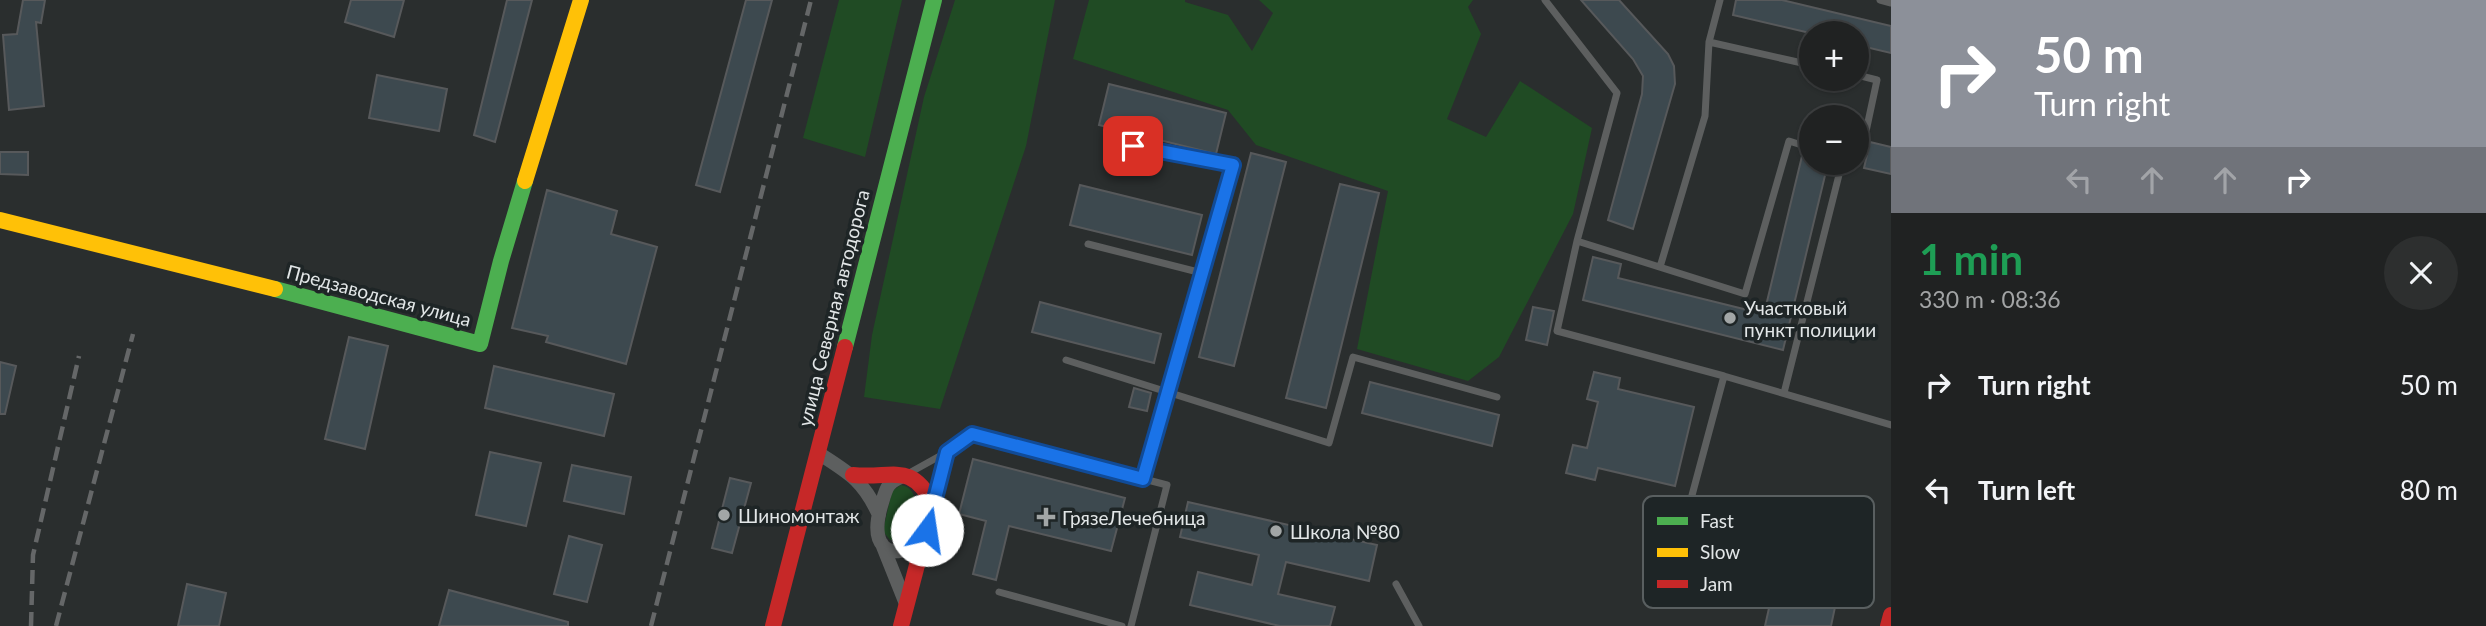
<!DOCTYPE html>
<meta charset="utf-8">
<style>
:root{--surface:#202222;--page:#2d2f2f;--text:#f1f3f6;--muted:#a2a4a5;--line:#3d3f40}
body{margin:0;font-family:Lato,sans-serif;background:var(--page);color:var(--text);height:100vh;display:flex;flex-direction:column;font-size:26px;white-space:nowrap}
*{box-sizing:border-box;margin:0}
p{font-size:23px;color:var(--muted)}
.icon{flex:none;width:38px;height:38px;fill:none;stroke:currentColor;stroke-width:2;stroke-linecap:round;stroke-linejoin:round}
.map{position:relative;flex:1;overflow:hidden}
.drawer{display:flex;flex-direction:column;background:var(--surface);width:595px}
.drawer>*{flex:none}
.guide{background:#8c9099;color:#fff;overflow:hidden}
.controls{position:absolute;left:1799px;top:21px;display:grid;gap:14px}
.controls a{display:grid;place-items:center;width:70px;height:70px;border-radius:50%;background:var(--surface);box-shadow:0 2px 5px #0004,0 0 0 2px var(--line);font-size:35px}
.pin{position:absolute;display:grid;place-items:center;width:60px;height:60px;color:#fff;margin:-30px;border-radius:14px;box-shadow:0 4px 10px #0006}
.me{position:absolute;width:77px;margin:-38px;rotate:14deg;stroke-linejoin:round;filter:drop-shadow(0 0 5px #0008)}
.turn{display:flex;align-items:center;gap:24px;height:147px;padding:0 28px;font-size:32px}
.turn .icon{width:91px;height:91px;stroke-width:2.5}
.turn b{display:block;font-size:49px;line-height:60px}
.lanes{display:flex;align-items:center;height:66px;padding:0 28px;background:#0003;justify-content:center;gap:35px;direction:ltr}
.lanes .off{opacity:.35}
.round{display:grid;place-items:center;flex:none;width:74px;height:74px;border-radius:37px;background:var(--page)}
.overview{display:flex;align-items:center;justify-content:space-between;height:119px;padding:0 28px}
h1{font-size:42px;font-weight:700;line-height:52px;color:#1e9e55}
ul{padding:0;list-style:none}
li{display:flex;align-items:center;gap:21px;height:105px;padding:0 28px}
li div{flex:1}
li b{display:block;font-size:26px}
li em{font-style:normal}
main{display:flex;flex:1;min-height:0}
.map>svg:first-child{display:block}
.green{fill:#204b24}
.building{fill:#3d494f;stroke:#57595b;stroke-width:2}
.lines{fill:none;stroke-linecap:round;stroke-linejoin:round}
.lane{stroke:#5d5f5f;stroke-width:7}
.street{stroke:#5d5f5f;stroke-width:14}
.fast{stroke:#4caf50;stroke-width:16}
.slow{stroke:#ffc107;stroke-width:16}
.jam{stroke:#c62828;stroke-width:16}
.rail{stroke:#656768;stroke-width:4.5;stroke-dasharray:14 7;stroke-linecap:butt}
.route-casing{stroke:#114b97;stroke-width:18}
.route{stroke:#1a73e8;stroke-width:12}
.poi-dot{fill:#a2a6a6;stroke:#1e2526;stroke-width:2.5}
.labels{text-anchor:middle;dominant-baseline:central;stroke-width:7;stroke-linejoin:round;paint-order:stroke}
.street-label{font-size:19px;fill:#e2e6e7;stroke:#1e2526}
.poi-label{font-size:19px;fill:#e2e6e7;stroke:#1e2526;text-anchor:start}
.key{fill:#1e2526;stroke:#595f60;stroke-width:2}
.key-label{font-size:19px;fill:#e2e6e7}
</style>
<main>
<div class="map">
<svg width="1891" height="626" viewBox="0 0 1891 626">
<rect width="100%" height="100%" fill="#2a2e2e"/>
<path class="green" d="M839,0H902L865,157L803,138Z
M955,0H1055L1026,146L940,409L864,397L872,335L924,97Z
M1089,0H1185V2L1228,15L1252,51L1273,13L1259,0H1473L1468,7L1481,34L1447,119L1486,137L1520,81L1592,128L1573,214L1499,357L1468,381L1357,349L1388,191L1256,145L1228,110L1073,59Z
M901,485C925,490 912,520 908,538L890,540L883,531L892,491Z"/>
<path class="building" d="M23,0H45L41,23L36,22L44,106L9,110L3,35L17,34Z
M351,0H404L394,37L345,22Z
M507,0H532L495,142L474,135Z
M746,0H772L720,192L696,185Z
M1581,0H1619L1668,54L1674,66L1675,84L1633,229L1608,220L1642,94L1643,76L1633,59Z
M1736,0H1782L1891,26V53L1857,45V33H1810L1733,15Z
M377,75L447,89L439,131L369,118Z
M1109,84L1226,113L1216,154L1099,125Z
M1870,142L1891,147V174L1864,168Z
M0,152H28V175L0,174Z
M1803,152L1811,154V163H1828L1783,350L1583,300L1593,257L1621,264L1618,278L1764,314Z
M1251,153L1286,162L1234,366L1199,357Z
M1340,184L1379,193L1326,408L1286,398Z
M1080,185L1202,215L1192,255L1070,225Z
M547,190L617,211L611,234L657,247L626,364L546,342L548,336L512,328Z
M1040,302L1161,334L1154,363L1032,332Z
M1533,307L1554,311L1547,345L1526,340Z
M349,337L388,346L365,449L325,439Z
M0,362L16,366L5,414H0Z
M494,366L614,394L604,436L485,408Z
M1594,372L1620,378L1618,389L1694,407L1675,486L1598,468L1595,480L1566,473L1573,445L1587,448L1598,402L1587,399Z
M1370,382L1499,415L1492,446L1362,413Z
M1134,388L1151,393L1147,411L1129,407Z
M490,452L541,463L526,526L476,515Z
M973,459L1125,498L1111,551L1009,526L996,580L973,574L986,521L959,514Z
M572,465L631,477L624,514L564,501Z
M730,478L751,483L732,553L712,548Z
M1188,502L1377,545L1369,581L1286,562L1278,594L1335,607L1330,626H1280L1190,605L1198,572L1252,585L1259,555L1180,537Z
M569,536L602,545L587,602L554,594Z
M1792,568L1841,579L1831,626H1765L1776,577Z
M187,584L226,593L219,626H178Z
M449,590L568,622V626H439Z"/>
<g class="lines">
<path class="lane" d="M1545,0L1617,93L1577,241L1557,331L1724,376L1891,425
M1720,0L1709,42L1811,65
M1880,0L1891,3
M1857,75L1877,80L1865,136L1857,144
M1133,146L1233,165L1144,479
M1577,241L1745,294L1789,141L1811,148
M1088,244L1202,273
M1660,267L1705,116L1709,42
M1066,360L1329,443L1353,357L1497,397
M1784,393L1842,163
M911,472L947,452L972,434L1167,485L1131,626
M935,495L947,452
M1691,499L1724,376
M1396,584L1419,626
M999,592L1122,626"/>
<path class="street" d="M818,453C849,473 863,480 879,515
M903,476C898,478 892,481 889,485C885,490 883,500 881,506C870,543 885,564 922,543
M882,544L906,604"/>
<path class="fast" d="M275,289L480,344L501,261L525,181
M845,347L934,0"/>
<path class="slow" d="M525,181L581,0
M0,220L275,289"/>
<path class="jam" d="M853,475C893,479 911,461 933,504L901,626
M773,626L845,347
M1888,626L1891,615"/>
<path class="rail" d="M31,626L33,555L79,356
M56,626L133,334
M651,626L811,0"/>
</g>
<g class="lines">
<g class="route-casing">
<path id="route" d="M927,530L947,452L972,434L1143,479L1233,165L1133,146"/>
</g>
<use href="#route" class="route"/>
</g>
<g class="poi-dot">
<circle cx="1730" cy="318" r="7"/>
<circle cx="724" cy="515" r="7"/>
<path d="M1042.5 506.5h7v7h7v7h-7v7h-7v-7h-7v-7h7z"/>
<circle cx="1276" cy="531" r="7"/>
</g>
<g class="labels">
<g class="street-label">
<text transform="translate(379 295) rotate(15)">Предзаводская улица</text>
<text transform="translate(833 308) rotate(-76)">улица Северная автодорога</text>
</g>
<g class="poi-label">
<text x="1744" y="307">Участковый<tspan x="1744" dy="22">пункт полиции</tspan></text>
<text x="738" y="515">Шиномонтаж</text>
<text x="1062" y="517">ГрязеЛечебница</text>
<text x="1290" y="531">Школа №80</text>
</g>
</g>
<rect x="1643" y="496" width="231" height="112" rx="10" class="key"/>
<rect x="1657" y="517" width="31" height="8" fill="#4caf50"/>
<rect x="1657" y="548" width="31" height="9" fill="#ffc107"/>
<rect x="1657" y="580" width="31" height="8" fill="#c62828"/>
<g class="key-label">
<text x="1700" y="528">Fast</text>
<text x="1700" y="559">Slow</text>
<text x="1700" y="591">Jam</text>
</g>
</svg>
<div class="controls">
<a>+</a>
<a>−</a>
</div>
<div class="pin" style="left:1133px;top:146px;background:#d93025"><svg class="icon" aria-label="arrive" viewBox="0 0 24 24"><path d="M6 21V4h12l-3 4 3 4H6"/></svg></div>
<svg class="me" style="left:927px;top:530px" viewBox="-20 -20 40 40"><circle r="19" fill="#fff"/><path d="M0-13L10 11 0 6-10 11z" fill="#1a73e8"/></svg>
</div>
<section class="drawer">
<div class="guide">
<div class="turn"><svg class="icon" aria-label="right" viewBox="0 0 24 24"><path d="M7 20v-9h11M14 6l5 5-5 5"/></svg><div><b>50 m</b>Turn right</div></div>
<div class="lanes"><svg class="icon off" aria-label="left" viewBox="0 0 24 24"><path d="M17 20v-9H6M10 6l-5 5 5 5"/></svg><svg class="icon off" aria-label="ahead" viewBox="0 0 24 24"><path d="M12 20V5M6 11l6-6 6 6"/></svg><svg class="icon off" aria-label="ahead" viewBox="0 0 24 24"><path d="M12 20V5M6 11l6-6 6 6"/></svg><svg class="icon" aria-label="right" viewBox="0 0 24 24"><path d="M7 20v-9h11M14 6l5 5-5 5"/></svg></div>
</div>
<div class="overview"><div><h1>1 min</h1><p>330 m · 08:36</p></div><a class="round"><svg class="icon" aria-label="close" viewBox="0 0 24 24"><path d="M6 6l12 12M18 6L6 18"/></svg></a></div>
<ul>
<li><svg class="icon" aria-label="right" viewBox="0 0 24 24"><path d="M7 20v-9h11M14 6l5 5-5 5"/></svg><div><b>Turn right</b></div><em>50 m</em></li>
<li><svg class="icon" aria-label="left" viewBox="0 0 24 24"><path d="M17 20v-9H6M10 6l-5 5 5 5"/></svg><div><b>Turn left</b></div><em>80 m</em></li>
</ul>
</section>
</main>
